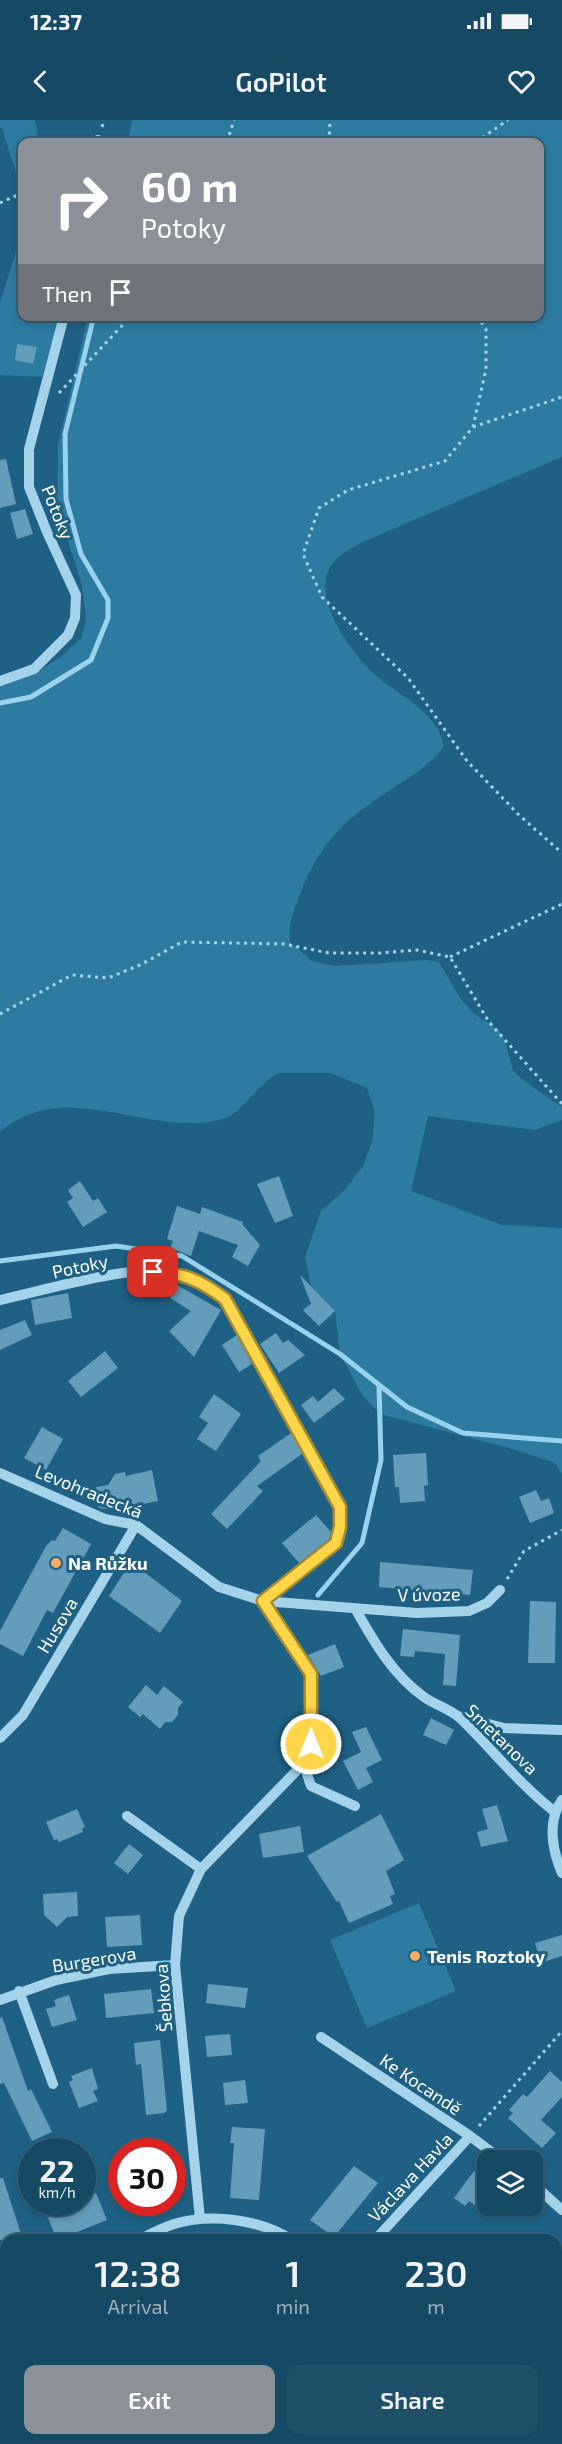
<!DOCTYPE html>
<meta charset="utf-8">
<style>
:root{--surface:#164963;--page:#1f5069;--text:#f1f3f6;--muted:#9eb2be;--line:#356178;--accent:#8c9099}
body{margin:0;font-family:"Exo 2",sans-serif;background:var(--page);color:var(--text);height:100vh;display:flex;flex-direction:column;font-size:22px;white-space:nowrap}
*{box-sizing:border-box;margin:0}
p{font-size:20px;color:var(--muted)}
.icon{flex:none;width:33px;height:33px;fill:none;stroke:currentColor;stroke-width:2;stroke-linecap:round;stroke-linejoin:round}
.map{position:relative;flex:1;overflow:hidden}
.panel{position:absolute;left:0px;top:2114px;width:562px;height:212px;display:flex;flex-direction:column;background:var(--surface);border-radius:18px 18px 0 0;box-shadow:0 3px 9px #0003,0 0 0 2px var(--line)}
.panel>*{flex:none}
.top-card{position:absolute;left:18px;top:18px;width:526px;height:183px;border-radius:12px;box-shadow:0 3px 9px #0003,0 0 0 2px var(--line);background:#8c9099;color:#fff;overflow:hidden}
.tools{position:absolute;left:477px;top:2030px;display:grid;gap:12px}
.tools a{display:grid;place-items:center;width:66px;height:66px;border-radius:12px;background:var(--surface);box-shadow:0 3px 9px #0003,0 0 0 2px var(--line);font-size:30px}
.speed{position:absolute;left:18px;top:2018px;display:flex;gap:12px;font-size:30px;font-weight:700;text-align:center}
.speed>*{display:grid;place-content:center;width:78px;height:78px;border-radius:50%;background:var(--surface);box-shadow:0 3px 9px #0003,0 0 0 2px var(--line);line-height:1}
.speed small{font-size:15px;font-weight:400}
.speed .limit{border:9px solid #d22;background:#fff;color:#111}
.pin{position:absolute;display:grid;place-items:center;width:51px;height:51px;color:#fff;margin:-26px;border-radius:12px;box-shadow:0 3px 9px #0006}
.me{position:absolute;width:66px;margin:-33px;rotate:0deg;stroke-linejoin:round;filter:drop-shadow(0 0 4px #0008)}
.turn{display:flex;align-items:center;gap:21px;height:126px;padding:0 24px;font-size:27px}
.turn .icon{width:78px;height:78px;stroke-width:2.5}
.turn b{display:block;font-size:42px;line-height:51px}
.then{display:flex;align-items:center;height:57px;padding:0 24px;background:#0003;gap:12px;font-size:22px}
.eta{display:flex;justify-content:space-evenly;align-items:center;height:102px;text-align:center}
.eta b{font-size:36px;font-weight:600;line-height:42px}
.action{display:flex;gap:12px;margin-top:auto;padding:12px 24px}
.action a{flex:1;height:69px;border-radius:12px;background:var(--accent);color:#fff;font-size:24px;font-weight:600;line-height:69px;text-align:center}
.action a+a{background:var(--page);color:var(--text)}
.status{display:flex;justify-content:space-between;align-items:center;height:42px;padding:0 30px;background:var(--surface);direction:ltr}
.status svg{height:16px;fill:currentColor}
header{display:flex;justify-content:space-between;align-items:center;height:78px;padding:0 24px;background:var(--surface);font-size:27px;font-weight:600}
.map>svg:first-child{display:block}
.green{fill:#2d7ba0}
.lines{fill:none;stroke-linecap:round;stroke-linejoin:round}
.stream{stroke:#98d2ec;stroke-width:5}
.building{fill:#649db9}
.path{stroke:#a4d3ea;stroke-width:3;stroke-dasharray:3 4.5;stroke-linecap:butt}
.minor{stroke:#a4d3ea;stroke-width:10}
.route-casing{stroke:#a68a30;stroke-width:15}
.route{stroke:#ffd54a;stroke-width:10}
.poi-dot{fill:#f9ac63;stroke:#1e6184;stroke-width:2}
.labels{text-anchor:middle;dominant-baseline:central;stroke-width:6;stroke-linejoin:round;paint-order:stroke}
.street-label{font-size:18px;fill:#fff;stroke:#1e6184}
.poi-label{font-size:18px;font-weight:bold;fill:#fff;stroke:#1e6184;text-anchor:start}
</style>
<div class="status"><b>12:37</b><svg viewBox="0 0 49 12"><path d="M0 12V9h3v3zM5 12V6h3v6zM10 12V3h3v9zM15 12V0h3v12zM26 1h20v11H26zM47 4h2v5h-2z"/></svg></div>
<header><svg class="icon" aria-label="back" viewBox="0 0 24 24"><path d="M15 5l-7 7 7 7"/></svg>GoPilot<svg class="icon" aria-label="heart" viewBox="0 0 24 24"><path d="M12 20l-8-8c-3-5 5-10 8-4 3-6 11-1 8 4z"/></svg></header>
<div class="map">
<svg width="562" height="2324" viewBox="0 0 562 2324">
<rect width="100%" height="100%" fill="#1e6184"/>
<path class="green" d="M0,0H35L39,22H22V52L18,59L2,8H0Z
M132,0H562V337C510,359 458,381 407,403C391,410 352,425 341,435C337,438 331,445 329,449C313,480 351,532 373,553C398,576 437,590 444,626C432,644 414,654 396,666C350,696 323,717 302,769C295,789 288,800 290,822L312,841L336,846L426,840L439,842L460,878L473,893L499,910L504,918L513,950L523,960L562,987V1000L535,1010L428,996L411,1071L502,1105L562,1108V1354L555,1343L520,1331L380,1294L363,1276L340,1234L335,1191L311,1166L305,1137L321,1091L345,1070L363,1046L372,1022L375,992L367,968L331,953H278C262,961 239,994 226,998C153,1021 65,954 0,1012V566L36,553L63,535L81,518L86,500L82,465L57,385L58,325L88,197L540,196V22H128Z
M22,112V196L61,197L42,257L0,255V183Z
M419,1783L456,1871L367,1908L330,1820Z"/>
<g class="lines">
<path class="stream" d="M0,583L31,577L91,540L108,498V480L81,434L66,379L65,314L94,196
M0,1141L116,1126L182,1136L340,1234L407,1287L463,1313L562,1321
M318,1475L362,1423L381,1340L379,1266"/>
</g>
<path class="building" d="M17,224L37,227L33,244L15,240Z
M6,339L16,384L0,388V340Z
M25,389L33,414L17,419L10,393Z
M279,1056L293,1096L275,1103L257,1064Z
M80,1061L93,1081L98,1078L107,1092L83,1107L67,1082L73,1078L68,1070Z
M177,1086L200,1094L202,1087L243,1102L242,1104L260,1125L248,1146L232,1137L238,1125L199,1111L191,1136L170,1128L173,1121L167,1119Z
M300,1155L335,1191L319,1206L303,1190L311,1184Z
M177,1165L221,1190L194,1237L169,1211L191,1191L170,1178Z
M68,1173L72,1198L35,1205L31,1180Z
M25,1200L32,1215L0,1230V1210Z
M276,1213L283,1223L288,1220L305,1235L279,1253L260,1224Z
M237,1215L252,1244L239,1252L222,1225Z
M105,1231L118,1248L81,1277L68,1261Z
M334,1268L345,1279L314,1303L301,1285L313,1276L318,1282Z
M214,1274L241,1294L216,1331L197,1319L208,1303L199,1297Z
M42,1307L63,1319L46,1350L24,1338Z
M291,1313L302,1334L257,1366L263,1371L227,1409L211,1394L261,1341L258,1336Z
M426,1333L428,1365L424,1366L425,1381L400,1383L399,1367H395L393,1335Z
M152,1350L158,1381L113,1390L99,1388L96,1367L108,1365L115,1354L125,1352L126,1356Z
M536,1370L541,1381L549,1378L554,1393L530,1403L519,1377Z
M316,1395L331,1412L329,1419L299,1443L282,1423Z
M63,1408L91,1424L53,1493L47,1490L23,1536L0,1524V1511L46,1426L52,1420L55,1421Z
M131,1442L182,1481L160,1513L109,1476Z
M380,1442L473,1450L470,1475L379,1467Z
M530,1481L556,1482L555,1543H528Z
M403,1509L460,1515L456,1566L443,1565L445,1534L415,1531L414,1537L400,1536Z
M335,1524L344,1547L321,1556L308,1535Z
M146,1565L157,1575L164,1566L183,1582L178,1588V1595L172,1602H165L160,1609L143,1594L140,1597L128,1587Z
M431,1598L454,1610L446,1625L423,1615Z
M366,1607L382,1640L366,1648L373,1662L358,1670L343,1641L361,1632L352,1612Z
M497,1685L508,1721L481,1727L477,1712L488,1709L482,1689Z
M77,1689L85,1707L82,1709L83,1712L59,1722L57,1719L54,1720L46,1702Z
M381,1694L404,1740L386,1751L395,1774L390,1776L393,1784L349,1803L339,1781L337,1782L307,1736Z
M300,1706L304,1732L263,1738L259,1714Z
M129,1724L143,1735L128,1754L114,1743Z
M77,1772L78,1796L67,1797L57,1807L44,1795L43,1774Z
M140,1795L142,1825L107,1827L105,1797Z
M562,1815V1836L541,1843L535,1823Z
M208,1864L248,1868L245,1888L206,1883Z
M151,1869L154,1893L106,1898L104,1874Z
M69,1875L77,1900L52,1907L46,1889L56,1886L54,1880Z
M2,1897L28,1971L31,1969L52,2012L32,2021L4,1963L0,1964V1898Z
M230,1914L232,1935L207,1937L205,1916Z
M160,1920L167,1991L164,1993L146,1995L141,1944L136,1945L134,1923Z
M92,1948L98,1969L93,1971L98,1981L79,1988L69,1962L73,1960L71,1956Z
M550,1951L562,1962V1977L541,2000L556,2013L542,2028L508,1998L513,1993L509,1990L523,1974L527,1977Z
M245,1960L248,1983L225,1985L223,1963Z
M232,2007L265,2009L259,2080L230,2078L234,2023H230Z
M354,2046L378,2063L334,2117L310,2100Z
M474,2051L488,2061V2095L469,2081L465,2086L454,2078Z
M0,2058H3L23,2120H0Z
M96,2073L107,2100L57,2120L46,2093L73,2082H82V2078Z"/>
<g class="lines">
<path class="path" d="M102,7L104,0
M227,22L234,0
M329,22L330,0
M476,22L508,0
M0,83L22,73
M477,196L486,209V249L473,307L445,341L348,370L319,388L303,434L322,477L408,558L467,641L519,695L562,733
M59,273L131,196
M473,307L562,277
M450,837L562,784
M0,894L72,855L108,858L140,845L182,822L284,824L329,833H381L417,830L450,837L489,902L562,984
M507,1459L524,1431L562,1410
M479,2006L562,1911"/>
<path class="minor" d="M98,22V20
M0,561L34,549L68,515L75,498L76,475L47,412L29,367V329L64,196
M0,1180C47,1170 131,1143 176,1153C196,1158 210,1167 225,1179L340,1387V1407L336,1423L263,1481
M0,1353L105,1399L136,1405L219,1467L263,1481L417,1493L469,1491L487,1483L500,1470
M263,1481L311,1554V1624L306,1651L311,1666L355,1686
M356,1490C374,1522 393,1555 424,1577C435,1585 450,1589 460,1598C492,1629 520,1665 555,1692
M458,1596L504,1608L562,1610
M0,1618L23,1595L136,1405
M562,1680C547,1701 552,1730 562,1753
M127,1696L201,1749
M19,1871L53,1964
M0,1880L56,1860L109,1849L175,1845
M321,1917L470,2016L502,2040
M532,2063L562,2090
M200,2099L175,1845L179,1796L201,1749L308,1639
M139,2120C150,2114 162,2108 174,2104C211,2093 259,2099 292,2120
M375,2120L470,2016
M0,2176L6,2175
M489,2319L491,2324
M137,2324L147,2319"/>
</g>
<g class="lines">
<g class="route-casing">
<path id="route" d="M153,1152C184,1153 200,1160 225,1179L340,1387V1407L336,1423L263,1481L311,1554V1624"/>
</g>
<use href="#route" class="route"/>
</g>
<g class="poi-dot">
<circle cx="56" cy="1443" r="6"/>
<circle cx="415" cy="1836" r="6"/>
</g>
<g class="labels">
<g class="street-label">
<text transform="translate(58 392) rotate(68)">Potoky</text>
<text transform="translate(80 1146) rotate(-12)">Potoky</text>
<text transform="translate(89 1371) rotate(22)">Levohradecká</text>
<text transform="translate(429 1474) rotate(-1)">V úvoze</text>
<text transform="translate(57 1505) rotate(-59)">Husova</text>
<text transform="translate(502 1619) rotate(44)">Smetanova</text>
<text transform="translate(94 1839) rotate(-9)">Burgerova</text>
<text transform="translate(163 1878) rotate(-94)">Šebkova</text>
<text transform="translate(421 1964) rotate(34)">Ke Kocandě</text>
<text transform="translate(410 2057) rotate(-47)">Václava Havla</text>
</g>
<g class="poi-label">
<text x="68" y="1443">Na Růžku</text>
<text x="427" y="1836">Tenis Roztoky</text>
</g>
</g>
</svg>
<div class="tools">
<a><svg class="icon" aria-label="layers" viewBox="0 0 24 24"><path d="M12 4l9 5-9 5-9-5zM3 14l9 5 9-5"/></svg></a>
</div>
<div class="speed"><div>22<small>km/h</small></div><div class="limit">30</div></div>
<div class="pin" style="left:153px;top:1152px;background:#d93025"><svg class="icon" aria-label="arrive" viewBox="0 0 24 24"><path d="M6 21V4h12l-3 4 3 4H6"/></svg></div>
<svg class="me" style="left:311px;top:1624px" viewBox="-20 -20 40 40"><circle r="17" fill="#ffd54a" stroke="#fff" stroke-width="3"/><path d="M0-11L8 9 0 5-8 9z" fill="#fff"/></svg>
<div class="top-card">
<div class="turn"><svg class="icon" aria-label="right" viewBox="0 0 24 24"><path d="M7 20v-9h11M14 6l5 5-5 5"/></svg><div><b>60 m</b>Potoky</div></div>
<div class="then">Then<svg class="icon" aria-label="arrive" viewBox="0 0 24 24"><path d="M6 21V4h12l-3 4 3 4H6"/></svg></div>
</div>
<section class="panel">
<div class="eta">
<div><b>12:38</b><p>Arrival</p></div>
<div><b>1</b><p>min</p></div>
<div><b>230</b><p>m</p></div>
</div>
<div class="action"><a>Exit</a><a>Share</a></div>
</section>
</div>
